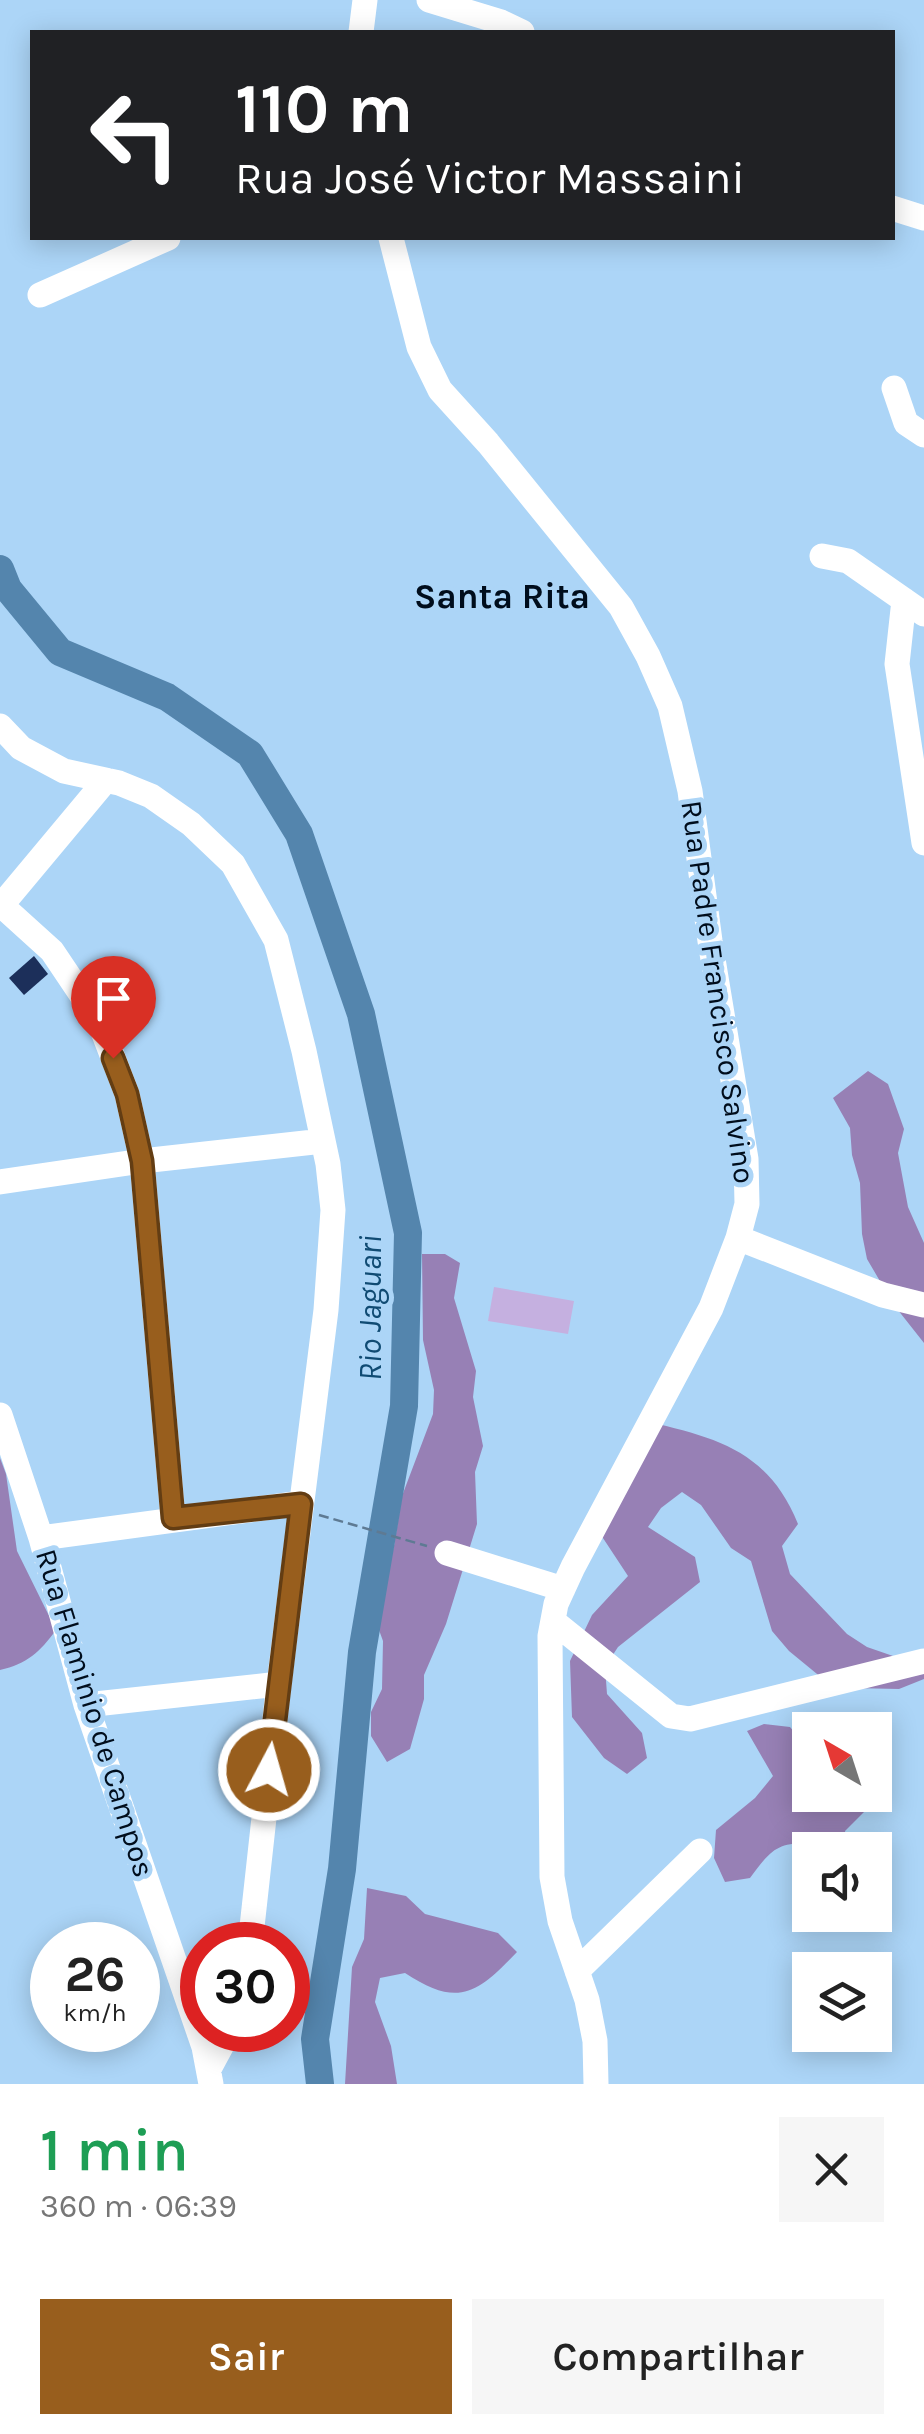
<!DOCTYPE html>
<html lang="pt">
<meta charset="utf-8">
<style>
:root{--surface:#fff;--page:#f6f6f6;--text:#222;--muted:#767676;--accent:#985e1d}
body{margin:0;font-family:Karla,sans-serif;background:var(--page);color:var(--text);height:100vh;display:flex;flex-direction:column;font-size:38px;white-space:nowrap}
*{box-sizing:border-box;margin:0}
p{font-size:32px;color:var(--muted)}
.icon{flex:none;width:55px;height:55px;fill:none;stroke:currentColor;stroke-width:2;stroke-linecap:round;stroke-linejoin:round}
.map{position:relative;height:2084px;overflow:hidden}
.side{display:flex;flex-direction:column;background:var(--surface);flex:1}
.side>*{flex:none}
.hud{position:absolute;left:30px;top:30px;width:865px;height:210px;border-radius:0px;box-shadow:0 5px 25px #0003;background:#202124;color:#fff;overflow:hidden}
.needle{width:65px;rotate:321deg}
.buttons{position:absolute;left:792px;top:1712px;display:grid;gap:20px}
.buttons a{display:grid;place-items:center;width:100px;height:100px;border-radius:0px;background:var(--surface);box-shadow:0 5px 25px #0003;font-size:50px}
.speed{position:absolute;left:30px;top:1922px;display:flex;gap:20px;font-size:50px;font-weight:700;text-align:center}
.speed>*{display:grid;place-content:center;width:130px;height:130px;border-radius:50%;background:var(--surface);box-shadow:0 5px 25px #0003;line-height:1}
.speed small{font-size:25px;font-weight:400}
.speed .limit{border:15px solid #d22;background:#fff;color:#111}
.pin{position:absolute;display:grid;place-items:center;width:85px;height:85px;color:#fff;margin:-102px -42px;border-radius:50% 50% 50% 0;rotate:-45deg;box-shadow:0 0 10px #0007}
.pin .icon{rotate:45deg}
.me{position:absolute;width:110px;margin:-55px;rotate:6deg;stroke-linejoin:round;filter:drop-shadow(0 0 8px #0008)}
.turn{display:flex;align-items:center;gap:35px;height:210px;padding:0 40px;font-size:45px}
.turn .icon{width:130px;height:130px;stroke-width:2.5}
.turn b{display:block;font-size:70px;line-height:85px}
.round{display:grid;place-items:center;flex:none;width:105px;height:105px;border-radius:0px;background:var(--page)}
.headline{display:flex;align-items:center;justify-content:space-between;height:170px;padding:0 40px}
h1{font-size:60px;font-weight:600;line-height:75px;color:#1e9e55}
.action{display:flex;gap:20px;margin-top:auto;padding:20px 40px}
.action a{flex:1;height:115px;border-radius:0px;background:var(--accent);color:#fff;font-size:40px;font-weight:600;line-height:115px;text-align:center}
.action a+a{background:var(--page);color:var(--text)}
.map>svg:first-child{display:block}
.green{fill:#c5b0e0}
.forest{fill:#9780b5}
.lines{fill:none;stroke-linecap:round;stroke-linejoin:round}
.river{stroke:#5485ad;stroke-width:28}
.building{fill:#1c2f5a}
.path{stroke:#5e7a93;stroke-width:2.5;stroke-dasharray:10 5;stroke-linecap:butt}
.minor{stroke:#fff;stroke-width:25}
.route-casing{stroke:#633d13;stroke-width:25}
.route{stroke:#985e1d;stroke-width:18}
.labels{text-anchor:middle;dominant-baseline:central;stroke-width:10;stroke-linejoin:round;paint-order:stroke}
.street-label{font-size:30px;fill:#000d1c;stroke:#acd5f7}
.water-label{font-size:32px;font-style:italic;fill:#104b73;stroke:#acd5f7}
.quarter-label{font-size:35px;font-weight:bold;fill:#000d1c;stroke:#acd5f7}
</style>
<div class="map">
<svg width="924" height="2084" viewBox="0 0 924 2084">
<rect width="100%" height="100%" fill="#acd5f7"/>
<path class="green" d="M494,1287L574,1301L568,1334L488,1321Z"/>
<path class="forest" d="M868,1071L888,1084L904,1129L898,1153L908,1207L924,1243V1343L894,1305L867,1259L862,1234L860,1183L852,1155L850,1128L833,1098Z
M422,1254H445L460,1263L454,1298L476,1371L473,1397L483,1446L475,1472L477,1524L446,1624L424,1675V1699L410,1749L387,1762L371,1736V1712L382,1689L383,1641L375,1619L394,1546L402,1496L433,1414L434,1390L423,1340Z
M649,1422C718,1438 769,1452 798,1524L782,1546L790,1574L847,1634L867,1647L893,1656L924,1655V1679L899,1689L851,1688L828,1683L789,1651L772,1631L751,1561L731,1548L701,1505L682,1492L661,1508L648,1527L695,1557L700,1582L618,1647L605,1667L607,1694L642,1733L647,1758L627,1774L604,1758L572,1717L570,1661L592,1615L628,1576L599,1532Z
M0,1458L6,1474L17,1551L56,1630C40,1652 27,1664 0,1670Z
M764,1724L790,1727L810,1751V1795H875V1783L881,1795L845,1831L848,1850H816L810,1843C775,1842 770,1852 750,1878L725,1882L714,1858L716,1830L755,1798L773,1776L747,1731Z
M367,1888L406,1896L425,1914L498,1933L517,1952C477,1994 458,2008 405,1973L380,1978L375,2002L391,2046L397,2084H345L352,1967L364,1939Z"/>
<g class="lines">
<path class="river" d="M0,569L8,589L60,652L167,697L250,754L299,834L361,1014L408,1233L404,1406L362,1652L342,1869L315,2039L320,2084"/>
</g>
<path class="building" d="M34,956L48,974L24,995L9,978Z"/>
<g class="lines">
<path class="path" d="M319,1515L427,1546"/>
<path class="minor" d="M429,0L501,22L522,32
M361,32L365,0
M892,208L924,218
M391,238L419,347L440,390L488,443L621,607L648,656L670,706L690,791L710,941L746,1159L747,1204L738,1238L711,1308L573,1567L556,1604L550,1636L552,1877L560,1921L587,2000L595,2041L596,2084
M40,295L168,238
M894,388L906,423L924,435
M822,556L848,561L924,614
M904,600L897,664L924,843
M0,726L21,748L64,771L119,783L151,796L191,824L233,864L276,940L304,1051L328,1164L333,1210L326,1310L277,1700L250,1945
M0,904L52,951L99,1021L127,1094L142,1161L173,1518
M0,907L106,780
M0,1182L142,1161L323,1141
M738,1238L883,1295L924,1305
M0,1415L41,1538L86,1705L204,2047L211,2084
M41,1538L301,1503
M447,1553L563,1589
M553,1621L671,1716L690,1719L924,1661
M86,1705L279,1684
M577,1971L700,1851
M210,2067L230,2030"/>
</g>
<g class="lines">
<g class="route-casing">
<path id="route" d="M113,1058L127,1094L142,1161L173,1518L301,1504L269,1770"/>
</g>
<use href="#route" class="route"/>
</g>
<g class="labels">
<g class="street-label">
<text transform="translate(718 992) rotate(82)">Rua Padre Francisco Salvino</text>
<text transform="translate(95 1713) rotate(73)">Rua Flaminio de Campos</text>
</g>
<g class="water-label">
<text transform="translate(370 1308) rotate(-90)">Rio Jaguari</text>
</g>
<g class="quarter-label">
<text x="502" y="596">Santa Rita</text>
</g>
</g>
</svg>
<div class="buttons">
<a><svg class="needle" viewBox="-14 -14 28 28"><path d="M0-13l5 13h-10z" fill="#e53935"/><path d="M0 13l5-13h-10z" fill="#767676"/></svg></a>
<a><svg class="icon" aria-label="sound" viewBox="0 0 24 24"><path d="M4 9h4l5-4v14l-5-4H4zM17 9q2 3 0 6"/></svg></a>
<a><svg class="icon" aria-label="layers" viewBox="0 0 24 24"><path d="M12 4l9 5-9 5-9-5zM3 14l9 5 9-5"/></svg></a>
</div>
<div class="speed"><div>26<small>km/h</small></div><div class="limit">30</div></div>
<div class="pin" style="left:113px;top:1058px;background:#d93025"><svg class="icon" aria-label="arrive" viewBox="0 0 24 24"><path d="M6 21V4h12l-3 4 3 4H6"/></svg></div>
<svg class="me" style="left:269px;top:1770px" viewBox="-20 -20 40 40"><circle r="17" fill="#985e1d" stroke="#fff" stroke-width="3"/><path d="M0-11L8 9 0 5-8 9z" fill="#fff"/></svg>
<div class="hud">
<div class="turn"><svg class="icon" aria-label="left" viewBox="0 0 24 24"><path d="M17 20v-9H6M10 6l-5 5 5 5"/></svg><div><b>110 m</b>Rua José Victor Massaini</div></div>
</div>
</div>
<section class="side">
<div class="headline"><div><h1>1 min</h1><p>360 m · 06:39</p></div><a class="round"><svg class="icon" aria-label="close" viewBox="0 0 24 24"><path d="M6 6l12 12M18 6L6 18"/></svg></a></div>
<div class="action"><a>Sair</a><a>Compartilhar</a></div>
</section>
